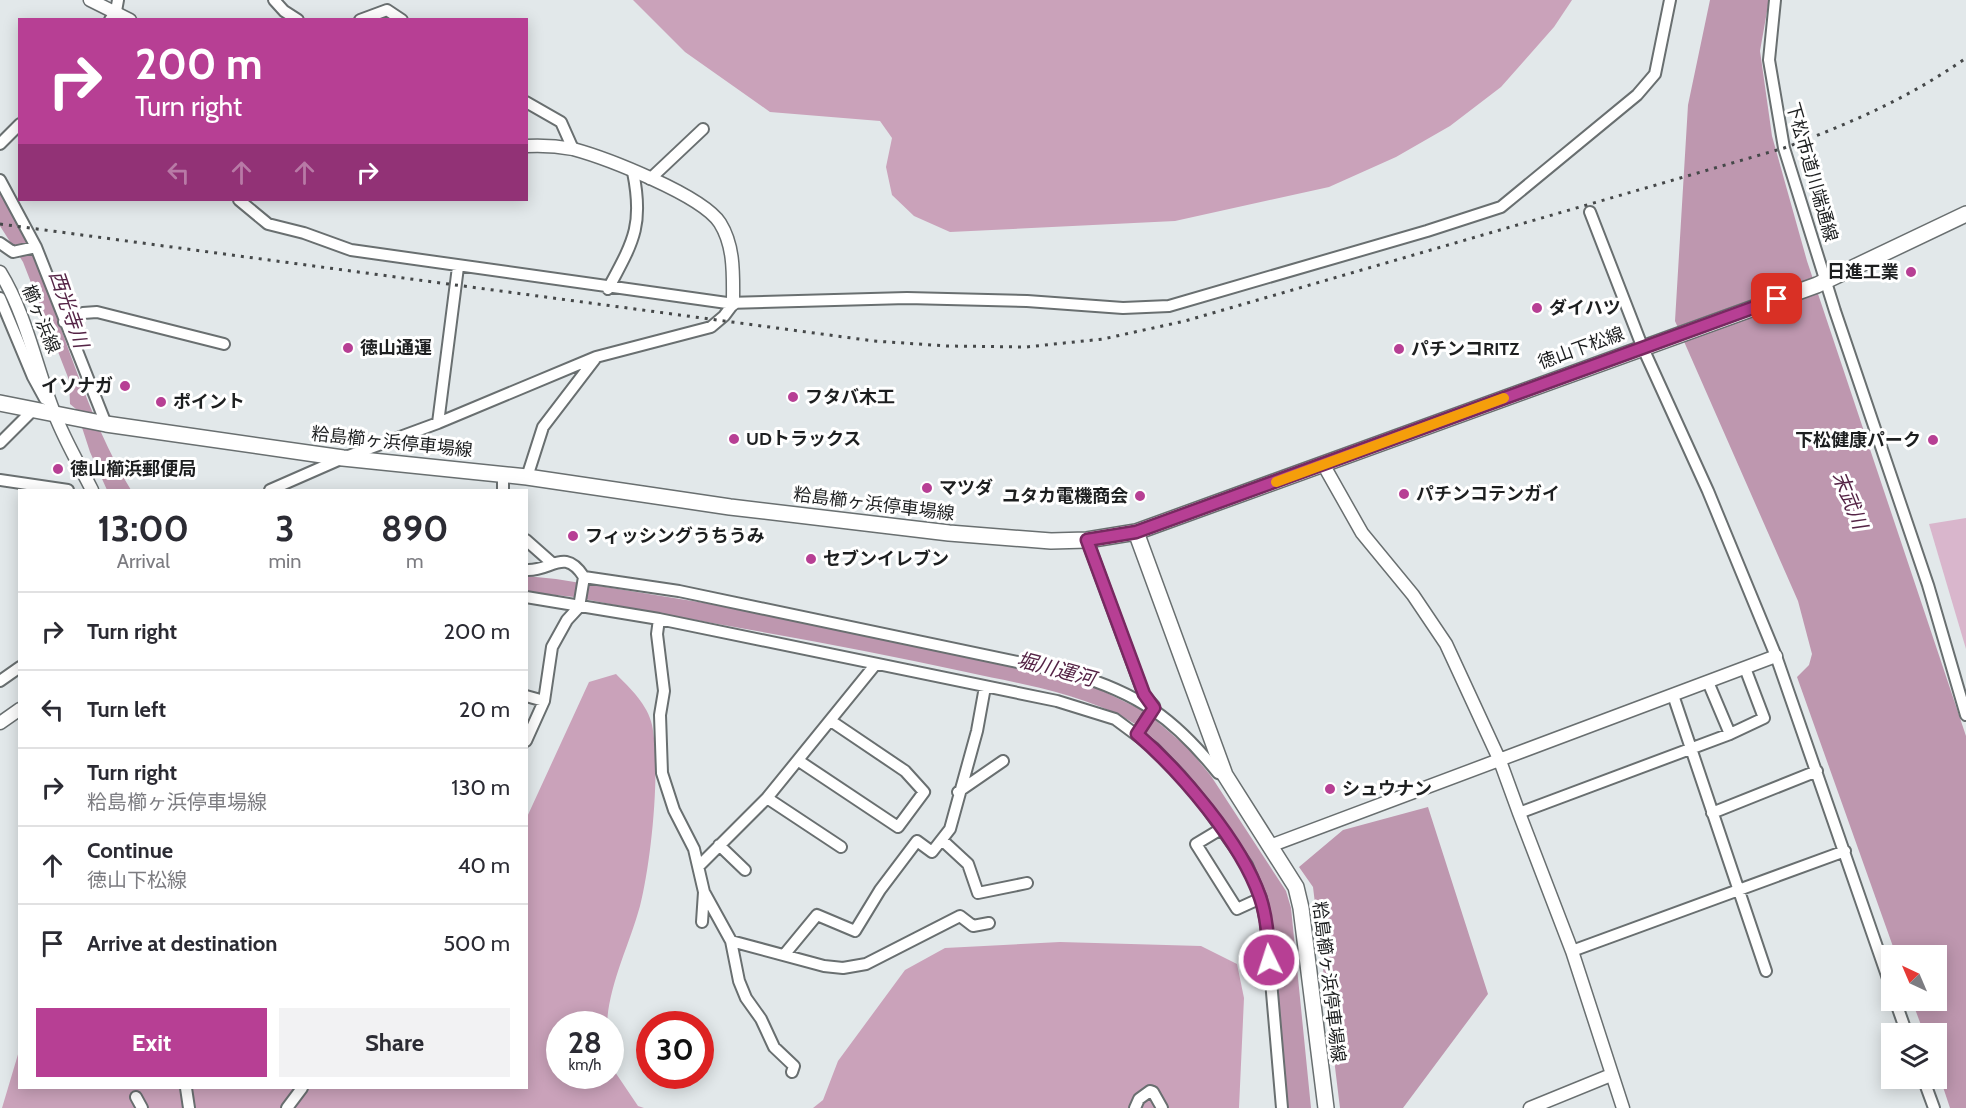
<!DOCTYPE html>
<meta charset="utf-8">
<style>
:root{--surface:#fff;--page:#f2f2f3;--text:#2b2b33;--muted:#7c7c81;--line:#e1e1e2;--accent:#b73f94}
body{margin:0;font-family:Cabin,"Noto Sans JP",sans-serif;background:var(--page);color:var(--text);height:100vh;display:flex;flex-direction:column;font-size:22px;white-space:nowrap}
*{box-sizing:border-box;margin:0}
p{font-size:20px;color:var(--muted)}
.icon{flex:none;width:33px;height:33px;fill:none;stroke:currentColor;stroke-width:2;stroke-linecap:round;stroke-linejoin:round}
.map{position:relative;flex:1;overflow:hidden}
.panel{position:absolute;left:18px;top:489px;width:510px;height:600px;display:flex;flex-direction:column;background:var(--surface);border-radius:0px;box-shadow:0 3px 15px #0003}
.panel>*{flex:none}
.guide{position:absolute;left:18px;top:18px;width:510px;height:183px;border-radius:0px;box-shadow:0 3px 15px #0003;background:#b73f94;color:#fff;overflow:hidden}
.needle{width:39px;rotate:316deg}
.tools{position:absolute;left:1881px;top:945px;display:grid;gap:12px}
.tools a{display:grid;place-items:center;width:66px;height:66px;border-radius:0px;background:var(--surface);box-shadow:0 3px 15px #0003;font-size:30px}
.speed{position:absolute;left:546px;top:1011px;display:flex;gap:12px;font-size:30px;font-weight:700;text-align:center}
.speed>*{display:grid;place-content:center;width:78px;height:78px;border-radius:50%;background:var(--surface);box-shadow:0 3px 15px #0003;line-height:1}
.speed small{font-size:15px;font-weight:400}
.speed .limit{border:9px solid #d22;background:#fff;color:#111}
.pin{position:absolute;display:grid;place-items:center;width:51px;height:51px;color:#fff;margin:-26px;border-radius:12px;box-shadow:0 3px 9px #0006}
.me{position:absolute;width:66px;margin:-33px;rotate:356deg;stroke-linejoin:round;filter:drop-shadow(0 0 4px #0008)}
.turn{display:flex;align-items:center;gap:21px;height:126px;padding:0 18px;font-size:27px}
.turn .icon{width:78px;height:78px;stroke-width:2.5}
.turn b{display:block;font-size:42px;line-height:51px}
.lanes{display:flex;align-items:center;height:57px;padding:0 18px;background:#0003;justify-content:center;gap:30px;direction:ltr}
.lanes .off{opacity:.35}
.eta{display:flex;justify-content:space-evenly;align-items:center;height:102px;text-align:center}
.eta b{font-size:36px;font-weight:700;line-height:42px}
.action{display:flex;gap:12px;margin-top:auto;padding:12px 18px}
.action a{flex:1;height:69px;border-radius:0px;background:var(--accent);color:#fff;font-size:24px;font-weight:700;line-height:69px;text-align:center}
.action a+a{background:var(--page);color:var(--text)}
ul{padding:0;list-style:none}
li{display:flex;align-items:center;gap:18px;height:78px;padding:0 18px;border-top:2px solid var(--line)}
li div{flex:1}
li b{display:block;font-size:22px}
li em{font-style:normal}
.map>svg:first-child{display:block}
.green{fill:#d9b6cc}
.forest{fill:#caa2ba}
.water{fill:#be97af}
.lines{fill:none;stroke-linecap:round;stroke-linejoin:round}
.minor-casing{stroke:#696f70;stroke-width:14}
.tertiary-casing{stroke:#696f70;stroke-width:15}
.secondary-casing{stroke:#696f70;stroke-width:18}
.minor{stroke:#fff;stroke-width:10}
.tertiary{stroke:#fff;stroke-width:12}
.secondary{stroke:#fff;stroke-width:15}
.rail{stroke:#454849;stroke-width:3;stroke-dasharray:3 6;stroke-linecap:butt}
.route-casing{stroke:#772960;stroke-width:15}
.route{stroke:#b73f94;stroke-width:10}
.slow{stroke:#f59e0b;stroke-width:10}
.poi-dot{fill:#b73f94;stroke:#fff;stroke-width:2}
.labels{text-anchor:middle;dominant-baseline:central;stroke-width:6;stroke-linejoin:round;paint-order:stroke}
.street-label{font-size:18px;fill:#1d1f20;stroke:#fff}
.poi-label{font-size:18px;font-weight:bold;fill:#1d1f20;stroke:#fff;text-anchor:start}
.water-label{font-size:20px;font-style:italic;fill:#552446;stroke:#fff}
</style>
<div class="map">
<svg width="1966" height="1108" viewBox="0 0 1966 1108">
<rect width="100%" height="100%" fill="#e2e8ea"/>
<path class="green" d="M1966,518V649L1929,524Z"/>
<path class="forest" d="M633,0H1572L1554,27L1501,87L1450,126L1396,157L1329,187L1175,221L950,232L914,216L892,195L886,167L892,138L880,121L770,112L685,52Z
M616,674C630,688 648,705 652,725C661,769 651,863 640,906C629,946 609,984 607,1024H560V1076H610L611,1066L638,1106L644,1108H2L19,1051L20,1088H526L527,817L589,682Z
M1060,942L1201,946L1237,964L1244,998L1239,1108H813L823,1100L838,1061L905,970L945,948Z"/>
<path class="water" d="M1710,0H1769L1760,51L1772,136L1807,261L1966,736V1108H1950L1937,1069L1936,1034L1924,1033L1912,1001L1936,1000V956L1896,955L1797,677L1809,665L1812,654L1798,601L1675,321L1688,105Z
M0,189C56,284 74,396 131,490H107L90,452L76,409L70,404L69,380L23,262L0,226Z
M526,576L556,579L742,609L1078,679L1146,712L1188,748L1211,776L1286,891L1291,908L1311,1108H1288L1271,919C1254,864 1183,755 1135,724C1086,694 1021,684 966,672C836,643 704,623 574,597L527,592Z
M1428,807L1488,994L1403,1108H1340L1313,887L1299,867L1343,830Z"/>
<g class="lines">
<g class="minor-casing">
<path id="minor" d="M274,0L284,11L298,20
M1775,0L1769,60L1784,148L1835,311L1928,585L1966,715
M110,20L116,11L118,0
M360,20L387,10L402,20
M526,102L561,122L573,149
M0,144L20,124
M650,179L703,129
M0,180L36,247L106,424
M239,200L268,224L304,233L351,250L727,303L907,298L1027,301L1123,308L1169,306L1427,231L1501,207L1637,95L1655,74L1670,0
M1590,212L1642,346L1708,491L1776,656L1892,990
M0,243L13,252L36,247
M608,289C633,242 644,226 633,172
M0,298L33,377L45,399
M64,322L83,313L97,312L224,344
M438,423L458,267
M0,443L32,411
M503,474V490
M527,477L543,427L595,359
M0,480L68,490
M270,490L343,458L438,423L596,357L711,327L724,316L733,304
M526,540L552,563
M1087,540L1144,695L1154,706L1137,734
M526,570C551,572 564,546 584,577L579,607L567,620L552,647L544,701L526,741
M584,577L679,591L1070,673C1138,693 1174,718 1218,773L1225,775
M526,597L659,619L1057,701L1115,719L1154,748L1180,775L1204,804L1247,865L1261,898L1266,923L1282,1108
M659,619L657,634L664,691L660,715L662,773L674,810L694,849L704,892L702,922
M0,681L20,667
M1708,682L1730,734
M1673,695L1766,971
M526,696L544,701
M799,761L898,827L924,792L905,771L831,721
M958,792L1003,761
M767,798L841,847
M1519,813L1730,734L1764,718L1745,668
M1712,813L1817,771
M1221,829L1196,844L1237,909L1261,898
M942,840L968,864L978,893L1027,883
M719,845L745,870
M699,866L767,798L875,665
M704,892L731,941L739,981L746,998L761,1019L774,1047L794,1066L792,1072
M731,941L824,966L843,968L866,964L960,916L973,926L989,923
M1572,951L1845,851
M784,955L817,915L855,931L880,890L917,841L932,852L950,829L977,731L985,687
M1895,1000L1907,1034
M1923,1078L1934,1108
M186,1088L189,1108
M136,1097L142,1108
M287,1108L302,1088
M1135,1108L1139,1099L1150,1091L1153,1092L1162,1108"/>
</g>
<g class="tertiary-casing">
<path id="tertiary" d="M90,0L130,20
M526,146C542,145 557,146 573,149C606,158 702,195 720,223C735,247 733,276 733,304
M0,272C27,316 36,368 55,415C65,441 80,466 92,490
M1323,464L1362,533L1413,595L1446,644L1500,761L1519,813L1572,951L1623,1108
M0,723L20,709
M1270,846L1776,656
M1530,1108L1611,1075"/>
</g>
<g class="secondary-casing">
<path id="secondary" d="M0,403L106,424L343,458L527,477L730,507L949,533L1051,541L1087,540L1136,532L1817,285L1966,214
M1136,532L1225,775L1296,887L1301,908L1326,1108"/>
</g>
<use href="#minor" class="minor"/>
<use href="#tertiary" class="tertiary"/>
<use href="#secondary" class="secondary"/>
<path class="rail" d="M0,224L874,341L947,346L1026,347L1103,339L1185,321L1784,148C1849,124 1909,98 1966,58"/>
</g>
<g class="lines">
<g class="route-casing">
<path id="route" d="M1269,960C1268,939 1267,917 1260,897C1241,842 1181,772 1137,734L1154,708L1144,694L1087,540L1136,532L1777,299"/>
</g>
<use href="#route" class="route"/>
<path class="slow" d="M1276,482L1504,398"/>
</g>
<g class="poi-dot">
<circle cx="1911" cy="272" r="6"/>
<circle cx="1537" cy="308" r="6"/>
<circle cx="348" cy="348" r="6"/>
<circle cx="1399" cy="349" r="6"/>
<circle cx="125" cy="386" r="6"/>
<circle cx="793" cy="397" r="6"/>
<circle cx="161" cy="402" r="6"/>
<circle cx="734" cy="439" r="6"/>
<circle cx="1933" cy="440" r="6"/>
<circle cx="58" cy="469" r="6"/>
<circle cx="927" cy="488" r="6"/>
<circle cx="1404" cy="494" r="6"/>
<circle cx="1140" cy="496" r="6"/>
<circle cx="573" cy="536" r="6"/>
<circle cx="811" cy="559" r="6"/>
<circle cx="1330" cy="789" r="6"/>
</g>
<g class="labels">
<g class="street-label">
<text transform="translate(1812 172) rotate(74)">下松市道川端通線</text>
<text transform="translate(41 319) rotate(68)">櫛ヶ浜線</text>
<text transform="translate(1581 348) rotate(-20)">徳山下松線</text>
<text transform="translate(392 442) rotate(6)">粭島櫛ヶ浜停車場線</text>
<text transform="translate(874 504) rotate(7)">粭島櫛ヶ浜停車場線</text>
<text transform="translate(1329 982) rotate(83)">粭島櫛ヶ浜停車場線</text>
</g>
<g class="poi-label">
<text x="1899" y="272" text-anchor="end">日進工業</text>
<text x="1549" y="308">ダイハツ</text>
<text x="360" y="348">徳山通運</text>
<text x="1411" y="349">パチンコRITZ</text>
<text x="113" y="386" text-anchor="end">イソナガ</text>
<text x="805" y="397">フタバ木工</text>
<text x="173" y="402">ポイント</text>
<text x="746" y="439">UDトラックス</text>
<text x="1921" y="440" text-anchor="end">下松健康パーク</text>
<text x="70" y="469">徳山櫛浜郵便局</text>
<text x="939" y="488">マツダ</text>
<text x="1416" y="494">パチンコテンガイ</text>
<text x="1128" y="496" text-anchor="end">ユタカ電機商会</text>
<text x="585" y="536">フィッシングうちうみ</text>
<text x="823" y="559">セブンイレブン</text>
<text x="1342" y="789">シュウナン</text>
</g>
<g class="water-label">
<text transform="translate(69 309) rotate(71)">西光寺川</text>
<text transform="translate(1850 500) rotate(68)">末武川</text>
<text transform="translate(1056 669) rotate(15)">堀川運河</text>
</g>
</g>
</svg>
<div class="tools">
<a><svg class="needle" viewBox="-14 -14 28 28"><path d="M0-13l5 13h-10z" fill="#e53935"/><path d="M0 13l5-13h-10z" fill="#7c7c81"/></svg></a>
<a><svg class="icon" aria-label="layers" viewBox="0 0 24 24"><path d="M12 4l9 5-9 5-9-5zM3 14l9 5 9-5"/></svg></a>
</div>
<div class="speed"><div>28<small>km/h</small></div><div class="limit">30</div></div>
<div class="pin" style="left:1777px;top:299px;background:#d93025"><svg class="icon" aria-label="arrive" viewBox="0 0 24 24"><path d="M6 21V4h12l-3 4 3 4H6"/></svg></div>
<svg class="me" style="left:1269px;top:960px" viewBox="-20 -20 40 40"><circle r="17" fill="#b73f94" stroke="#fff" stroke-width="3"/><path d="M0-11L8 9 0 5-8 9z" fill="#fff"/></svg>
<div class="guide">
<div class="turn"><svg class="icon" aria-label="right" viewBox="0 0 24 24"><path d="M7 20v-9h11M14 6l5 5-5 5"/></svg><div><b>200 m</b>Turn right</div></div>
<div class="lanes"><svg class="icon off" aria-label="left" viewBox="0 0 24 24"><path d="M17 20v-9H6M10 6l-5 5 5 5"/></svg><svg class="icon off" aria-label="ahead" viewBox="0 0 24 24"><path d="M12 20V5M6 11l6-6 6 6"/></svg><svg class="icon off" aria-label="ahead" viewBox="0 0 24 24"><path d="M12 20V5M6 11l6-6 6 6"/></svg><svg class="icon" aria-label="right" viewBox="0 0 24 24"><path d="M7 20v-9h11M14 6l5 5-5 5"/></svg></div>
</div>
<section class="panel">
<div class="eta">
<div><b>13:00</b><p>Arrival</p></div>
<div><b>3</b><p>min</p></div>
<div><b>890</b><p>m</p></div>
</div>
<ul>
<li><svg class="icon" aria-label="right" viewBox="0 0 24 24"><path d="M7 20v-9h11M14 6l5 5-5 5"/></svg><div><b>Turn right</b></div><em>200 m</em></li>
<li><svg class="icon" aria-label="left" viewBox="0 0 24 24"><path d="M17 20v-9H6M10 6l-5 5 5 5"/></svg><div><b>Turn left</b></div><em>20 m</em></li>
<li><svg class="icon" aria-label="right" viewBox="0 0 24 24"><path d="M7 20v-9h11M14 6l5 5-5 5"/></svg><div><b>Turn right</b><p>粭島櫛ヶ浜停車場線</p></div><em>130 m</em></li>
<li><svg class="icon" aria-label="ahead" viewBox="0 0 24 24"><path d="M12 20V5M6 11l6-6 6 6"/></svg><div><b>Continue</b><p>徳山下松線</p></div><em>40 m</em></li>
<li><svg class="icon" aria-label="arrive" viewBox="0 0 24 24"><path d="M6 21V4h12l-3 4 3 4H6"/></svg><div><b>Arrive at destination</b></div><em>500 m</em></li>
</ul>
<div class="action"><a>Exit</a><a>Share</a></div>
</section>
</div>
